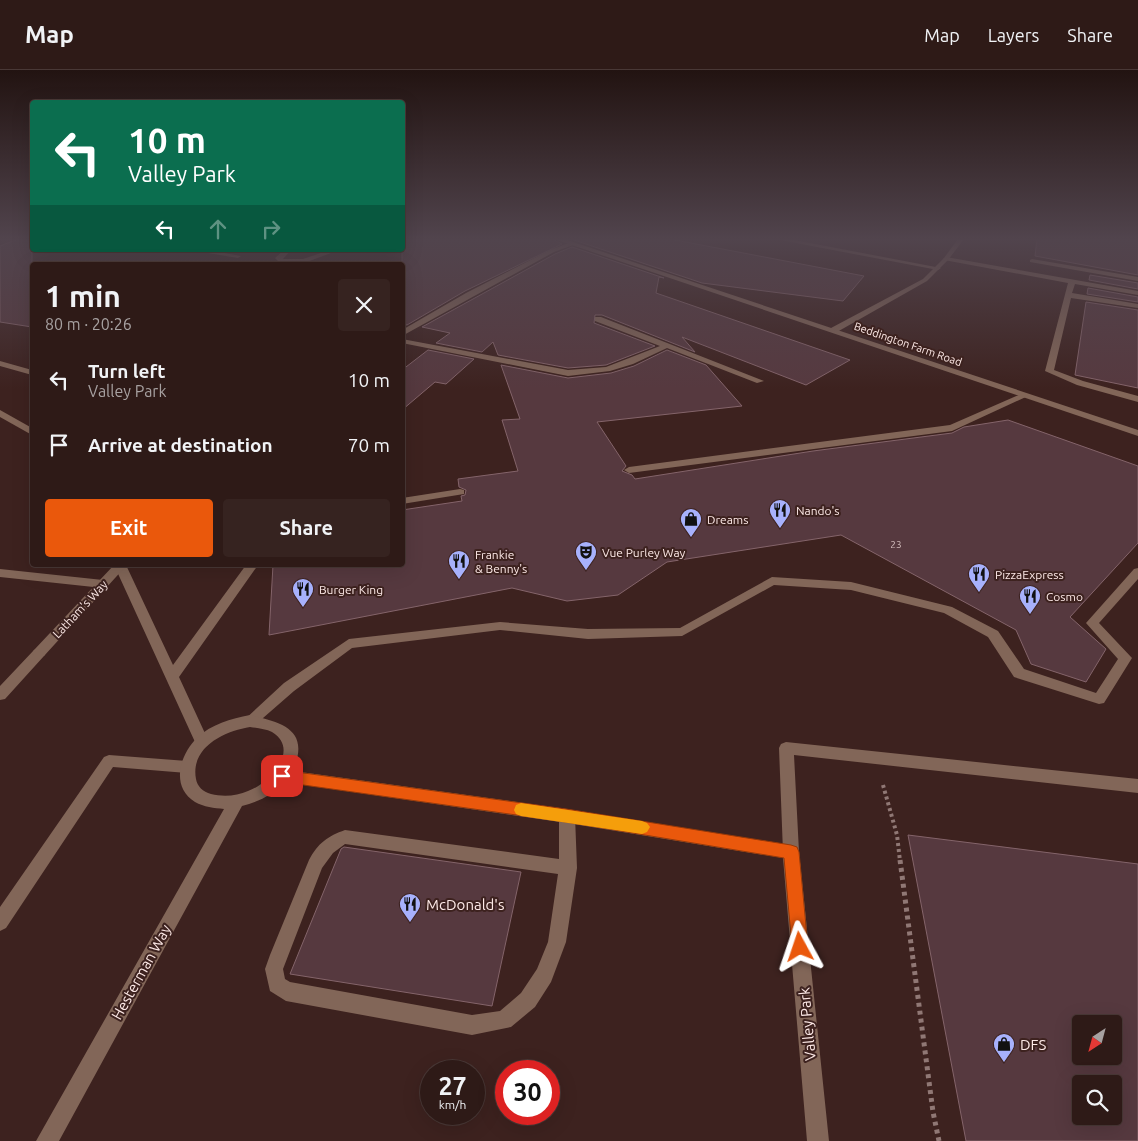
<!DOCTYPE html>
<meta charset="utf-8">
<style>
:root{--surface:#2e1a17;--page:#362320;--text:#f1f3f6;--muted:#a7a1a1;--line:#493836;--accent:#ea580c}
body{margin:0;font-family:Ubuntu,sans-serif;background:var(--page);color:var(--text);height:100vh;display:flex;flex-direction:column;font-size:19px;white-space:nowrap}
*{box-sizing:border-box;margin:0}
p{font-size:16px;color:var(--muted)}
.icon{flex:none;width:28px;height:28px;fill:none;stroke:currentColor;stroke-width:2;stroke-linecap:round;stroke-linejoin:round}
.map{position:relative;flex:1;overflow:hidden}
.drawer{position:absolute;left:30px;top:192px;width:375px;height:305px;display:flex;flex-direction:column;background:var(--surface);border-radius:5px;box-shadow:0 5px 20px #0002,0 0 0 1px var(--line)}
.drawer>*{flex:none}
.hud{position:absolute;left:30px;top:30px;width:375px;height:152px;border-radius:5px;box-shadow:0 5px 20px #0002,0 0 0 1px var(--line);background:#0b6e4f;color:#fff;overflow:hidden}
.needle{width:32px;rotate:216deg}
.buttons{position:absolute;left:1072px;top:945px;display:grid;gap:10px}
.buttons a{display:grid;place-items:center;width:50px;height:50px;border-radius:5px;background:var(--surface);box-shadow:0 5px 20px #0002,0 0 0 1px var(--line);font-size:25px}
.speed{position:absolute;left:420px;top:990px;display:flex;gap:10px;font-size:25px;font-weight:700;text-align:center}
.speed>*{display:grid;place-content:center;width:65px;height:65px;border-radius:50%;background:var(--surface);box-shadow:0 5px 20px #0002,0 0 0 1px var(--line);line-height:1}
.speed small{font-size:12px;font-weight:400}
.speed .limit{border:8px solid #d22;background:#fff;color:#111}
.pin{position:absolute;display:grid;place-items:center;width:42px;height:42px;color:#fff;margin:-21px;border-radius:10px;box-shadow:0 2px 8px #0006}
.me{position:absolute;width:55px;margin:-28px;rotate:355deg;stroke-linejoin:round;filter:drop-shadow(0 0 4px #0008)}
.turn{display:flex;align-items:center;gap:18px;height:105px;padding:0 15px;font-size:22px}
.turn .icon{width:65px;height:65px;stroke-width:2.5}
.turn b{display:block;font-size:35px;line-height:42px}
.lanes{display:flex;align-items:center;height:48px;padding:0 15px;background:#0003;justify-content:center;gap:25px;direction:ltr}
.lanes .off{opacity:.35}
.round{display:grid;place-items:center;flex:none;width:52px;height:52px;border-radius:5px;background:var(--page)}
.headline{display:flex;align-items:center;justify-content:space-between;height:85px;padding:0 15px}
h1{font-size:30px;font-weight:700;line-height:38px}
.primary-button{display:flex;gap:10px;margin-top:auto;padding:10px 15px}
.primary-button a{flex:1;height:58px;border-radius:5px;background:var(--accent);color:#fff;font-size:20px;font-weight:700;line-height:58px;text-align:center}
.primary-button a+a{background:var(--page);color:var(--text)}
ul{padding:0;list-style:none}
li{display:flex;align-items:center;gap:15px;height:65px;padding:0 15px}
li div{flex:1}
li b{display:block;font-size:19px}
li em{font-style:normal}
header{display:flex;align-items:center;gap:30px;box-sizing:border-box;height:70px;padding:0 25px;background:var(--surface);border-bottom:1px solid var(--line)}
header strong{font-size:24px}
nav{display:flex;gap:28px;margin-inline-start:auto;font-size:18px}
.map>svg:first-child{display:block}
.building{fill:#56393f;stroke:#84646a;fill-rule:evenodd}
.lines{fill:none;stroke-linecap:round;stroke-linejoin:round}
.path-far1{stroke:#907875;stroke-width:4;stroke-dasharray:3 3;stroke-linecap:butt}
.path{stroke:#907875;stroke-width:5;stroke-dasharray:4 4;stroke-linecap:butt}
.service{fill:#826658;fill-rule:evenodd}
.minor{fill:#826658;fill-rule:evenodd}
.tertiary{fill:#826658;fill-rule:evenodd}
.route{fill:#ea580c;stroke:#983908}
.slow{fill:#f59e0b}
.labels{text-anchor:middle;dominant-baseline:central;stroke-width:4;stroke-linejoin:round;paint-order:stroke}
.number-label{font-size:10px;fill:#d3bdbd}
.far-street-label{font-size:11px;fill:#fde9e7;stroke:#3d221f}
.poi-label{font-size:12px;fill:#fde9e7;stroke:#3d221f;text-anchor:start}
.street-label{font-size:12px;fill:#fde9e7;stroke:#3d221f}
.near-poi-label{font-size:15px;fill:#fde9e7;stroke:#3d221f;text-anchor:start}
.near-street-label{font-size:15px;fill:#fde9e7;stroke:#3d221f}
</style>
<header>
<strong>Map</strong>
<nav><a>Map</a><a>Layers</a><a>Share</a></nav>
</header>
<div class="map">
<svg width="1138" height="1071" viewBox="0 0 1138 1071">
<rect width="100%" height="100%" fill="#3d221f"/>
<path class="building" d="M18,169H32V257L0,252V176Z
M402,169H552L562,174L465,221L407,255L402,254Z
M571,169H670L864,206L843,231L702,213Z
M1037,169H1138V205L1035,186Z
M572,177L664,208L659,207L656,223L850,290L806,315L682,267L695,282L602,245H595L594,253L655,276L606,295L568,298L498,285L493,272L482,282L436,273L450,263L422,257L555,184Z
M1090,205L1138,213V219L1089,210Z
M1088,218L1138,227V232L1087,224Z
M1086,232L1138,240V318L1075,305Z
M428,280L474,289L446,314L435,312L402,340V300Z
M667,280L706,295L742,336L597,352L626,396L622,401L632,405L635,409L813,381L952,363L964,357L1008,350L1138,396V473L1070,547L1106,579L1086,612L1031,594L1016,560L841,465L667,492L618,525L567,531L512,518L269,565L273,495H402V440L462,431L461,426L465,425L466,420L459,417L458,409L518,401L502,350L520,349L501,295L568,308L611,303L634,296Z
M908,765L1138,794V1071H966ZM1081,954H1114V986H1081ZM1081,1014H1114V1046H1081Z
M344,777L521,802L492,936L290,904L341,779Z"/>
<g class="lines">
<path class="path-far1" d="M883,715L897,765L900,791"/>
<path class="path" d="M900,790L933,1042L939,1071"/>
<path class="service" d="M775,169H789L941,198L938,200Z
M190,180H207L241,186L238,188Z
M284,180H291L283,189H303L330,180H339L304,193L279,192L275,188Z
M946,187L1138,221V225L1075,214L1072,223L1138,234V238L1071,228L1054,300L1083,311L1138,326V332L1077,315L1045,301L1068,213L944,190L943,189Z
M1032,189L1138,207V211L1030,192V190Z
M595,247H601L764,311L757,313L667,278L633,294L610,301L568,306L402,273V269L568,300L606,297L660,276L595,251Z
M0,291L32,300V305L0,296Z
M1021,324L1028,326L952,361L629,403L624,400L629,397L950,355Z
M0,340L32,358V365L0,347Z
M460,419L464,420V424L402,434V428Z
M114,495H126L173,595L246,495H258L179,607L209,672L207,676L202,678L197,676L195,672Z
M1138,498V509L1099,553L1132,588L1104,633L1099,634L1014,607L988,567L944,543L851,520L774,515L682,566L588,569L500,560L352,578L294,621L255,655L250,657L245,655L243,651L284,613L349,569L500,552L588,559L680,558L772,507L851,512L952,537L998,561L1024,599L1096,623L1118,589L1086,553L1134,499Z
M0,499L103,510L109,514L103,518L0,507Z
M39,578L44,580L46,583L44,586L5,629L0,630V616L34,580Z
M786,672L1138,709V723L794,685L799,782L797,787L791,790L785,787L783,782L779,678L781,674Z
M109,685L187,691L192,693L195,697L192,701L187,703L113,697L6,858L0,861V837L104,687Z
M567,739L573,741L575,746L577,798L566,872L551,912L535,937L511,957L472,965L286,931L270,921L265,899L270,885L309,790C318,773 328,766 345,760L559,789V746L561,741ZM345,774L558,804L548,872L537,899L521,923L500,941L472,945L290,912L285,909L283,899L322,798L333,783Z"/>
<path class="minor" d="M958,169H964L948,190L927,211L837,262H831V258L923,209L944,188Z
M571,172L573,175L554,182L402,266V260L466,223L550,180Z
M114,495L126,496L44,586H34L32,583L34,580Z
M250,645C284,653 310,660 293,701L567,739L797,777L799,782L829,1071H807L783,788L567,753L284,712C273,725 258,732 242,736L59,1071H36L224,739C214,738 204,737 195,732C170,717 180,684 197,668C211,654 231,649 250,645ZM250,657C257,658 266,659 272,662C301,680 269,714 248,721C237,726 223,727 211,724C203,722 197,716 196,709C190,677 225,661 250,657Z"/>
<path class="tertiary" d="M554,169H564L1138,360V366Z"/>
</g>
<linearGradient id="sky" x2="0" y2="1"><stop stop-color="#221311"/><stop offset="0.53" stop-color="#51444d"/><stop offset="1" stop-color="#51444d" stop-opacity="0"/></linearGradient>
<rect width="1138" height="319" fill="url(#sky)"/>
<path class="route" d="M282,700L566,739L791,775L797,777L799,782L808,877L806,883L800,885L794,883L792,877L784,788L566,752L282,712L278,710L275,706L278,702Z"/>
<path class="slow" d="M521,733L642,751L647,753L650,757L647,762L642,764L521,746L516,744L514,740L516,735Z"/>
<defs>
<g id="restaurant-pin" transform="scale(1.125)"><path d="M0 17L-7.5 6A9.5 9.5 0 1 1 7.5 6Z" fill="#a7b1fc" stroke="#3d221f"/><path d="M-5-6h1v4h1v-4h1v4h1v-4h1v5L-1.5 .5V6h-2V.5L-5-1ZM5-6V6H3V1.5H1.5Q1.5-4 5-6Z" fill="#111"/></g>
<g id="shop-pin" transform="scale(1.125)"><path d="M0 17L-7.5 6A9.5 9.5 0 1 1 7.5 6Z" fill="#a7b1fc" stroke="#3d221f"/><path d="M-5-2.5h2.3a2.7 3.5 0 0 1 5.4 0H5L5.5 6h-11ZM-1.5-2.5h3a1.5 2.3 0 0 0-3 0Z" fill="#111"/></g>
<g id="theatre-pin" transform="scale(1.125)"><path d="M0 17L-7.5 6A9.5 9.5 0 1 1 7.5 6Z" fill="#a7b1fc" stroke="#3d221f"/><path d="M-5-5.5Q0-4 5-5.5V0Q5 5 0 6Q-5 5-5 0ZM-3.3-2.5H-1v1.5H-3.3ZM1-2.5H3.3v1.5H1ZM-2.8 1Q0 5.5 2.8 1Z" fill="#111"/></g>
</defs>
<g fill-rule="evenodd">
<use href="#restaurant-pin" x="780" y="440"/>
<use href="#shop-pin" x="691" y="449"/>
<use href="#theatre-pin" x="586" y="482"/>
<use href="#restaurant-pin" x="459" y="491"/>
<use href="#restaurant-pin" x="979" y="504"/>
<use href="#restaurant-pin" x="303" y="519"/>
<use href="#restaurant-pin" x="1030" y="526"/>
<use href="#restaurant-pin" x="410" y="834"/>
<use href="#shop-pin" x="1004" y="974"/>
</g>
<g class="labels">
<g class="number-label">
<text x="896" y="474">23</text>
</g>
<g class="far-street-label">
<text transform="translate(908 274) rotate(19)">Beddington Farm Road</text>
</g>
<g class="poi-label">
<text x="796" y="440">Nando's</text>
<text x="707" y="449">Dreams</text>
<text x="602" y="482">Vue Purley Way</text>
<text x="475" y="484">Frankie<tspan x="475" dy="14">&amp; Benny's</tspan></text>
<text x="995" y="504">PizzaExpress</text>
<text x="319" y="519">Burger King</text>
<text x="1046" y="526">Cosmo</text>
</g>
<g class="street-label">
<text transform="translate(80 539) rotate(-47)">Latham's Way</text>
</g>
<g class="near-poi-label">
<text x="426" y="834">McDonald's</text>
<text x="1020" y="974">DFS</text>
</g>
<g class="near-street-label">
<text transform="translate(141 902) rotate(-61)">Hesterman Way</text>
<text transform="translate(807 954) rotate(-95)">Valley Park</text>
</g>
</g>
</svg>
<div class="buttons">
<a><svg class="needle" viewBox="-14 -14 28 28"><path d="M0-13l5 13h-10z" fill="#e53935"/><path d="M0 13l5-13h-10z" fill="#a7a1a1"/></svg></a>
<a><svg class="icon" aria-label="search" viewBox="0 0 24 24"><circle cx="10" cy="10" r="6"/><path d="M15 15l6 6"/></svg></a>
</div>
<div class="speed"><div>27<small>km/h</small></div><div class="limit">30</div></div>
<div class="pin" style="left:282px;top:706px;background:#d93025"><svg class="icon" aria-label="arrive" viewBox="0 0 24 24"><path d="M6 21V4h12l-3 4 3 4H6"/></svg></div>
<svg class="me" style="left:800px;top:877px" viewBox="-20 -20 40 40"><path d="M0-17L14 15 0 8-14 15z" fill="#ea580c" stroke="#fff" stroke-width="4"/></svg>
<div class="hud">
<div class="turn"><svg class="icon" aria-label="left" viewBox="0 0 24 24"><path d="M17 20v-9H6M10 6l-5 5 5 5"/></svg><div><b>10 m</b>Valley Park</div></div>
<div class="lanes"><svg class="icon" aria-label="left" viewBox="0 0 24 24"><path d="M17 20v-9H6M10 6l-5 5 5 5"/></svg><svg class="icon off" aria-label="ahead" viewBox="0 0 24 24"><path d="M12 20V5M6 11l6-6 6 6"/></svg><svg class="icon off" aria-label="right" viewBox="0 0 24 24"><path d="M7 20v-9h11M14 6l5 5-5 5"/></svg></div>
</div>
<section class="drawer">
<div class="headline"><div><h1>1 min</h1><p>80 m · 20:26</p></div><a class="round"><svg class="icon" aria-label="close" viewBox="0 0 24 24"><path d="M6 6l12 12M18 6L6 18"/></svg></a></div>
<ul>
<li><svg class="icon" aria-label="left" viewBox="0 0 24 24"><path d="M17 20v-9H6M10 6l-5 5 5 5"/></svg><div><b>Turn left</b><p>Valley Park</p></div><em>10 m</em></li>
<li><svg class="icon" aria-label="arrive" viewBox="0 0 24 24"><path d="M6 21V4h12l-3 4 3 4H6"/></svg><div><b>Arrive at destination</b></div><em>70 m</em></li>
</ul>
<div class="primary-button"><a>Exit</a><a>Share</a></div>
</section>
</div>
